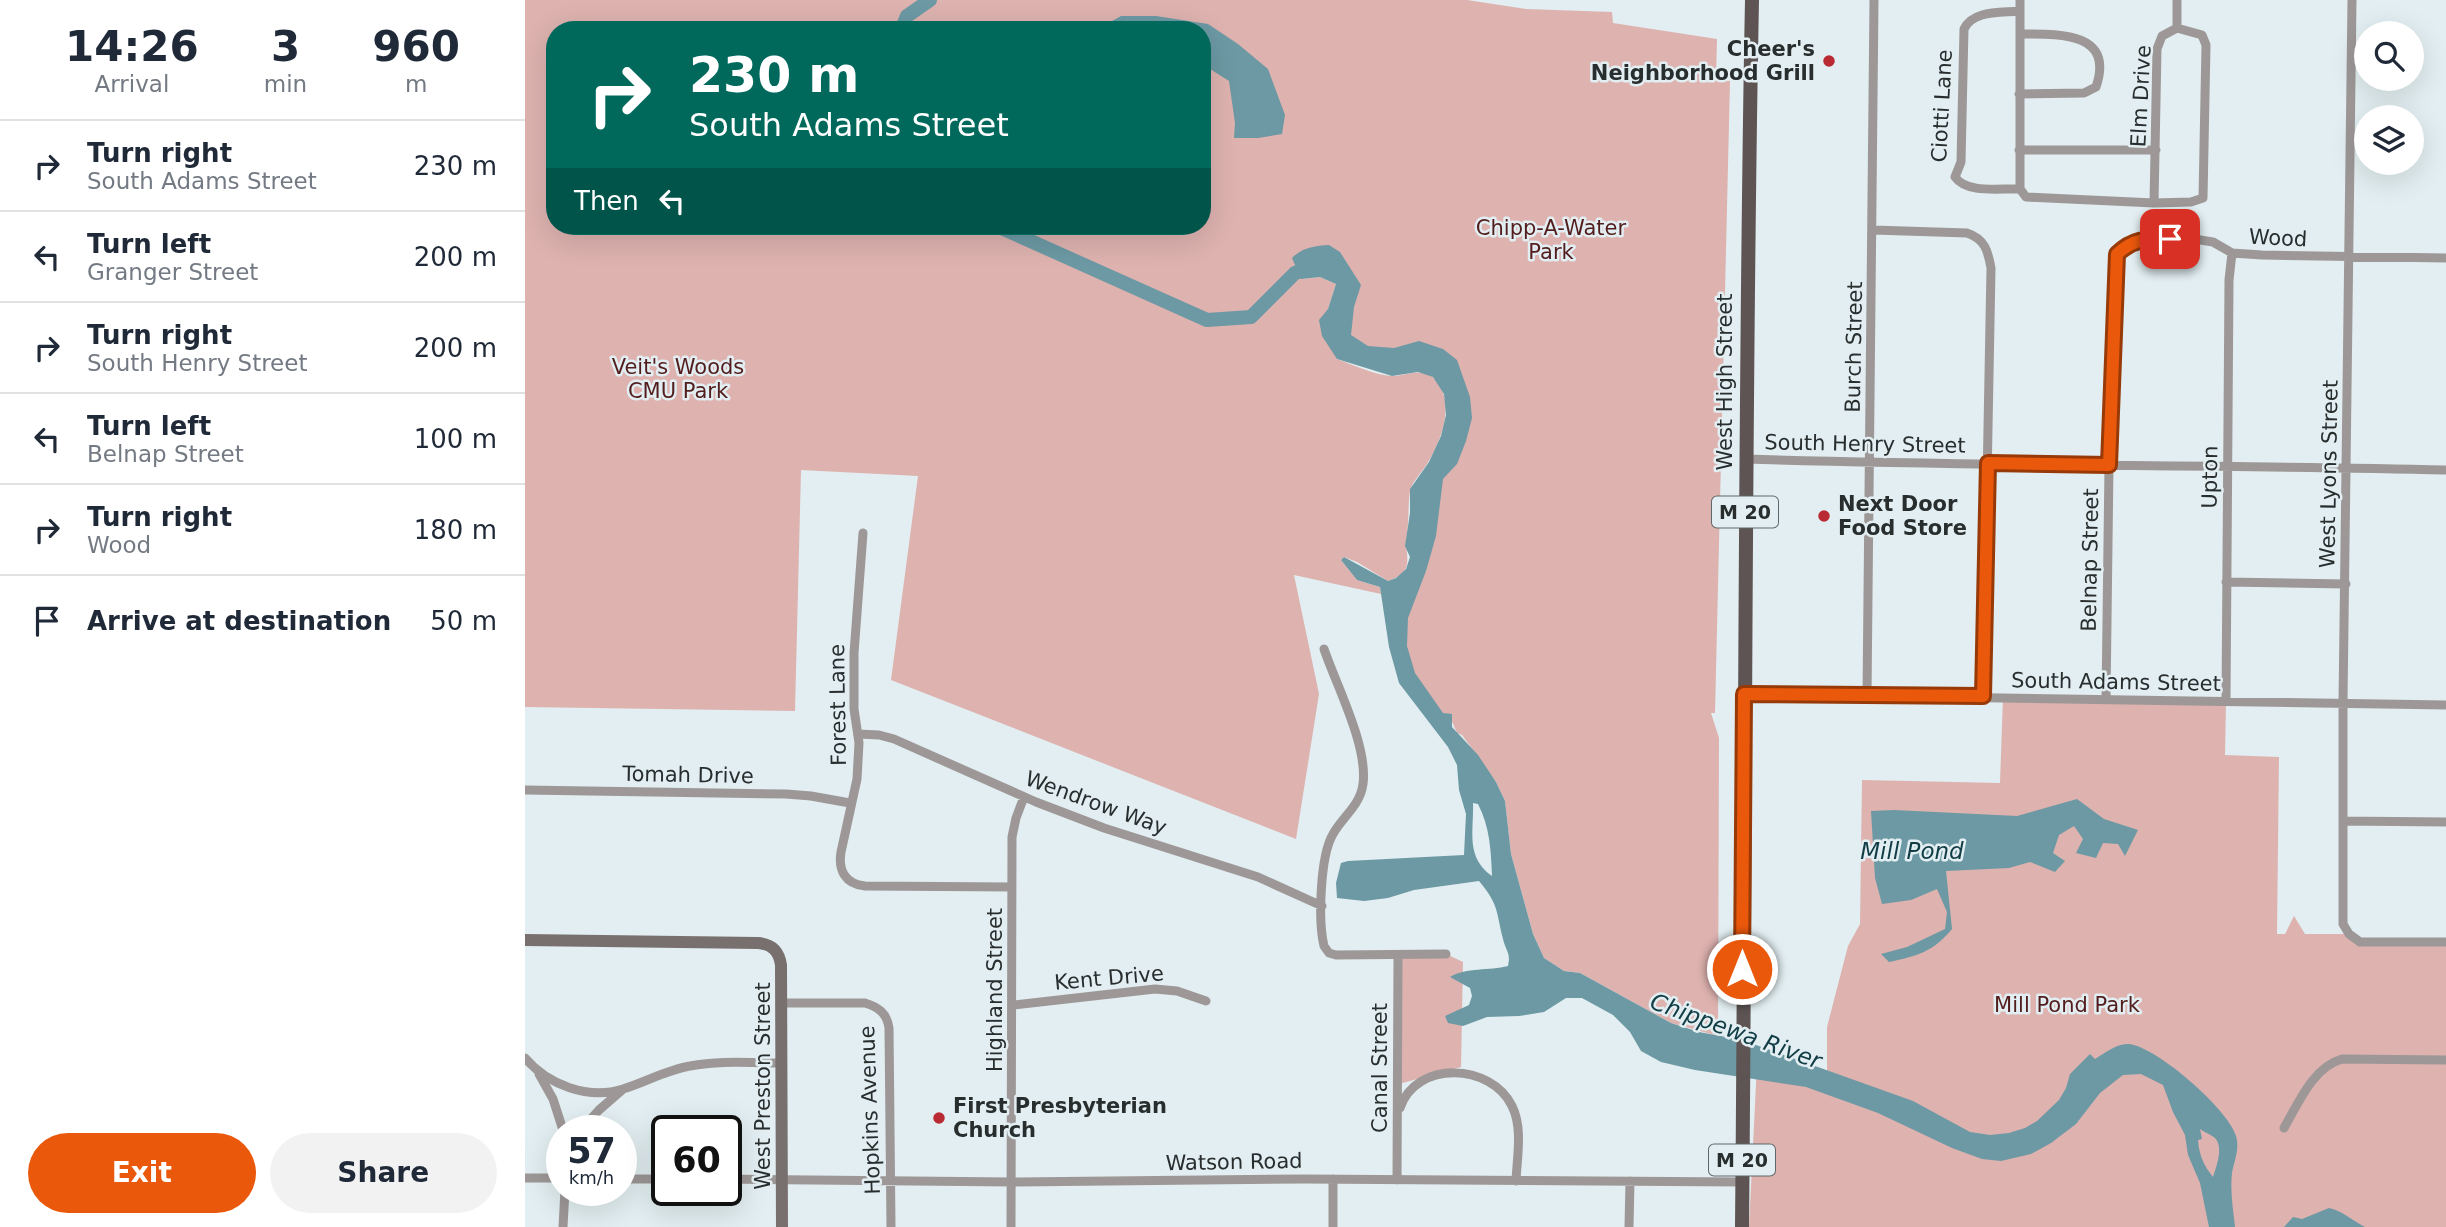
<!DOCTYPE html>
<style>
:root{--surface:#fff;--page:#f2f2f3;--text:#1f2937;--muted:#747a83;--line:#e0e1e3;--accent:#ea580c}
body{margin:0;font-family:"DejaVu Sans",sans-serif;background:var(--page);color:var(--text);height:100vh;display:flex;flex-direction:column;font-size:26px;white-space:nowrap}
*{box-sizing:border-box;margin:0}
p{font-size:23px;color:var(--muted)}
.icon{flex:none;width:38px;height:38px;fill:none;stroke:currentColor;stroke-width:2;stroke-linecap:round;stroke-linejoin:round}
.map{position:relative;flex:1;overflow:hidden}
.panel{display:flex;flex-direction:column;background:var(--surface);width:525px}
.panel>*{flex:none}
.hud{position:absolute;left:21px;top:21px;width:665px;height:214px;border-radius:28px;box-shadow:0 7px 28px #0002;background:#00695c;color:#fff;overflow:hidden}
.fabs{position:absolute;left:1829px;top:21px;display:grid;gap:14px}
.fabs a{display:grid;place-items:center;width:70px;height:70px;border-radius:50%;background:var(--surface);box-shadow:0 7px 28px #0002;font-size:35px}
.speed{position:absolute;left:21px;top:1115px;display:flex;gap:14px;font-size:35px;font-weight:700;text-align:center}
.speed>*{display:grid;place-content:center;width:91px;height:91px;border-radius:50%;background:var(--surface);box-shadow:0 7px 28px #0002;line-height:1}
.speed small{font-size:18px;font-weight:400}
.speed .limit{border:4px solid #111;border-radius:10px;background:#fff;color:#111}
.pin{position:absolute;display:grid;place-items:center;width:60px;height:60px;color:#fff;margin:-30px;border-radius:14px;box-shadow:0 4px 10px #0006}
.me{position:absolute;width:77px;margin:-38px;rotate:0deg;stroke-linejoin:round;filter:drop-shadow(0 0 5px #0008)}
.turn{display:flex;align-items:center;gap:24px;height:147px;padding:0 28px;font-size:32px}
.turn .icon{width:91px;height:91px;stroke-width:2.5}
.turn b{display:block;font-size:49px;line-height:60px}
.then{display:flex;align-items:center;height:66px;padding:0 28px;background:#0003;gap:14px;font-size:26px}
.eta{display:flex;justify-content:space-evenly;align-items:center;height:119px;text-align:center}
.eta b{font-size:42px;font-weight:700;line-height:49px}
.button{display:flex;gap:14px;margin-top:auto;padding:14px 28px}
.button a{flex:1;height:80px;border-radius:42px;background:var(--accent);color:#fff;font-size:28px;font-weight:700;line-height:80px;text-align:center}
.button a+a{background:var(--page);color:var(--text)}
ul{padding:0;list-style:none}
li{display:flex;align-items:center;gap:21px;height:91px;padding:0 28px;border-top:2px solid var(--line)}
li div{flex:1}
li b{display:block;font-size:26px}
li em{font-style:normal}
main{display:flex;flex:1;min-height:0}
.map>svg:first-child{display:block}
.green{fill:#ddb2af;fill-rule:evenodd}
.water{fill:#6c99a4;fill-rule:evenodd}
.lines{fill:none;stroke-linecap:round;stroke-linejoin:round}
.river{stroke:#6c99a4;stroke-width:14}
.street{stroke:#9d9897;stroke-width:9}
.secondary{stroke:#78706f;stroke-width:12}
.primary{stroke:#5d5453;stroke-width:14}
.route-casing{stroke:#983908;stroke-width:18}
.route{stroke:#ea580c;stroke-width:12}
.poi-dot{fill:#ba2a33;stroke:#e2eef1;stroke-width:2.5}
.labels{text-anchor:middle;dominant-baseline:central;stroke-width:5;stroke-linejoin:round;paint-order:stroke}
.shield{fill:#e2eef1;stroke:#606768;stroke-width:2}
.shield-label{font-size:19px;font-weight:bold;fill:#282d2e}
.poi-label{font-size:21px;font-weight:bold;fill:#282d2e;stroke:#e2eef1;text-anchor:start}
.street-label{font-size:21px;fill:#282d2e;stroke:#e2eef1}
.park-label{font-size:21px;fill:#531d1d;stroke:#e2eef1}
.water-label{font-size:23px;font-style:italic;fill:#123d46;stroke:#e2eef1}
</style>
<main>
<section class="panel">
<div class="eta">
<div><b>14:26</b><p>Arrival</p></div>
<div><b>3</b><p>min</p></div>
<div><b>960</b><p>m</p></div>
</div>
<ul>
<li><svg class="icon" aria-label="right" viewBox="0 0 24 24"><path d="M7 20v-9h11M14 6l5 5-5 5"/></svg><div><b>Turn right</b><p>South Adams Street</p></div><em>230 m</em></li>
<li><svg class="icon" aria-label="left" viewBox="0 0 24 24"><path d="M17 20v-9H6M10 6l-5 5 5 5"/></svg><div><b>Turn left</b><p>Granger Street</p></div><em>200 m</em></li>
<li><svg class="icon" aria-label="right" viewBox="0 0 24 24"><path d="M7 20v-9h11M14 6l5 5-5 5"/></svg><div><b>Turn right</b><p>South Henry Street</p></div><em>200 m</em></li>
<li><svg class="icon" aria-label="left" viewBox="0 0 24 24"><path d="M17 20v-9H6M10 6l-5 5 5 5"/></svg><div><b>Turn left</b><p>Belnap Street</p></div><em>100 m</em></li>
<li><svg class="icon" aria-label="right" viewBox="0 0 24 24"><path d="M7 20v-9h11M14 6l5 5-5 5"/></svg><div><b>Turn right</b><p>Wood</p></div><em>180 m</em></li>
<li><svg class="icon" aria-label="arrive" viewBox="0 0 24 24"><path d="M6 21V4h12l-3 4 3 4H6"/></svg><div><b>Arrive at destination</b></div><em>50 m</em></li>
</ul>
<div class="button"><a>Exit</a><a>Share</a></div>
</section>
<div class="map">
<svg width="1921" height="1227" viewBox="0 0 1921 1227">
<rect width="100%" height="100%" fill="#e2eef1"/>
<path class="green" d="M0,0H942L1001,9L1087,12L1088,23L1192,39L1191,80L1205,81L1190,713H1186L1194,738L1193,1036L1146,1023L1055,973L1039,971L1019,958L1008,934L986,854L980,801L971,782L937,735L932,733L926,719L918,714L869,654L935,407L908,369L830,357L814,271L776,279L795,277L811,284L803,309L812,359C829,365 851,376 869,376C882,375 899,367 910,379C931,402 917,440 902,464C897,472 887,482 885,491C883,503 884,519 882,534C878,555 893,571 863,581L832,562L819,557L816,560L832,580L855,587L856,594L769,575L794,694L771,839L366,680L393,476L276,470L270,711L0,707ZM30,30H677V226H30Z
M1478,697L1701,701L1700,755L1754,757L1752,934H1760L1769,916L1780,934H1824L1835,942H1921V1227H1224L1232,1064L1302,1088V1027L1323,946L1335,924L1337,780L1475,783Z
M921,954L938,962L936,1067L874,1084L873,956Z"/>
<path class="water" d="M596,16H631L683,24L713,44L743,69L760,115L757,134L733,138H709L710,123L704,81L677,64V30H571Z
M804,245L815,252L836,285L829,307L826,335L843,346L869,348L894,341L918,349L932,360L945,397L947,418L941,441L932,464L918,479L911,536L901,571L883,618L882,646L890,673L918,713L927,714V727L953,755L971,782L980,801L986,854L1008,934L1019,958L1039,971L1055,973L1146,1023L1174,1032L1217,1040L1388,1101L1445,1132L1465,1135L1484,1133L1500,1128L1512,1121L1534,1100L1541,1088L1545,1074L1565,1054L1570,1059C1580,1053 1592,1043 1604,1044C1632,1047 1704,1110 1711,1136C1715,1149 1709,1161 1707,1173C1705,1191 1708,1209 1710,1227H1684L1675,1183L1663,1155L1660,1135L1648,1112L1638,1085L1616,1074L1598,1075L1575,1093L1551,1124L1526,1143L1506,1154L1476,1161L1457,1159L1427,1148L1353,1113L1281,1087L1170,1070L1136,1062L1116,1051L1105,1032L1088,1015L1057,998H1041L1019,1012L994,1016L962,1017L938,1026L923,1023L920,1016L944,1005L947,996L945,988L925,977C942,967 964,971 983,966C986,952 981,952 978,939C971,911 974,905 954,881L889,890L863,898L839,901L812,898L811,883L816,863L823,861L939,855L941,814L934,790L932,765L923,747L874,683L864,647L855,587L832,580L816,560L819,557L863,581L871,578L881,569L885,557L880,546L885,513V489L904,462L916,436L921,415L919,394L908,377L893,372L867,376L812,359L797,336L794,320L803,309L811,284L795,277L776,279L767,258C778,247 790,246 804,245ZM948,803L953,804C965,827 966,851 967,876C940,857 949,831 948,803ZM1675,1129C1679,1132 1687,1135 1690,1138C1699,1147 1691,1167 1688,1177C1679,1166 1674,1155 1673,1140L1677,1139Z
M1552,799L1579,819L1613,830L1600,856L1593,844L1578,843L1571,858L1551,853L1558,839L1549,826L1534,835L1528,853L1540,861L1530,872L1505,862L1484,868L1421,871L1427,929C1408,952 1392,956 1364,962L1356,954L1382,947L1420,929L1422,912L1412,889L1386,900L1357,904L1350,878L1346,811L1369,810L1492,816Z
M1804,1208C1816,1210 1828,1221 1840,1227H1759L1768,1217L1777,1219Z"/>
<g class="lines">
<path class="river" d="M376,30L382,16L405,0
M472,226L682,320L726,317L770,273L788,267"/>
<path class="street" d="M1495,0V189L1501,197L1629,203L1666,202L1678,198L1681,45L1677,35L1652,28
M1827,0L1818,702V924L1824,934L1835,942H1921
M1494,11C1475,13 1448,10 1439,29L1436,162L1430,177C1442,194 1475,188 1495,189
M1494,94L1559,93L1571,87C1590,31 1532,34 1495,34
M1494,150H1631
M1629,203L1632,49L1637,36L1652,28V0
M1348,230L1442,233C1460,239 1463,251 1466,268L1458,696
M1221,459C1454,467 1688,464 1921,470
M338,533L329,653V709L334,743L332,779L316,852C313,870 320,884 340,886L487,887
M1701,582L1821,584
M799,649C812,687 843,746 838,784C835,806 818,816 808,834C795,856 793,921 799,946L804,953L811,955L921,954
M1218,694L1921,705
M1342,695L1349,0
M1581,699L1584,465L1592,254L1603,243L1622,239H1669L1688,242L1707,253L1737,255L1921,258
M1701,701L1704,280L1707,253
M333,734L354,735L369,739L511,802L579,828L733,877L797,906
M0,790L261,794L286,796L325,803
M1818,821L1921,822
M257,1003H340C353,1007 362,1013 364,1028L366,1227
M488,1005L630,989L652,991L681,1001
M0,1058C23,1085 63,1100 98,1089C121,1082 141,1070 165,1066C195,1060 227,1063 257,1063
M14,1074L28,1099L38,1130
M875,1108C891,1060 966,1063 987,1106C998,1128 992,1157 991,1181
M1759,1128C1773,1104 1788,1067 1817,1059L1921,1060
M56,1130L74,1110L97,1090
M0,1178H37
M96,1179H142
M201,1179L487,1182L779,1179L1218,1182
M808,1179V1227
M872,1180L873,956
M38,1227L40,1190
M486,1227L487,837L491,818L499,797
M1104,1227L1105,1181"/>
<path class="secondary" d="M0,940L233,943C247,944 254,951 256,965L257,1227"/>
<path class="primary" d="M1217,1227C1221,818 1219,409 1227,0"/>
</g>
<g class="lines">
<g class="route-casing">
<path id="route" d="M1217,969L1219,694L1458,696L1463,463L1584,465L1592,254C1609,238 1622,239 1645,239"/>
</g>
<use href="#route" class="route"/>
</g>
<g class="poi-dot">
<circle cx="1304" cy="61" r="7"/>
<circle cx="1299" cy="516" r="7"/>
<circle cx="414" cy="1118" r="7"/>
</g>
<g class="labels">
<g class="shield">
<rect x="1187" y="496.5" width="66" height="31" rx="5"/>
<rect x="1184" y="1144.5" width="66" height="31" rx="5"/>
</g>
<g class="shield-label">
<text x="1220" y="512">M 20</text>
<text x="1217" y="1160">M 20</text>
</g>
<g class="poi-label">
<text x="1290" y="49" text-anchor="end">Cheer's<tspan x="1290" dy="24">Neighborhood Grill</tspan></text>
<text x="1313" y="504">Next Door<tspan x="1313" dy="24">Food Store</tspan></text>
<text x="428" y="1106">First Presbyterian<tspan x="428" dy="24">Church</tspan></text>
</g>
<g class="street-label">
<text transform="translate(1616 96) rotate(-87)">Elm Drive</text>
<text transform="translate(1417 106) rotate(-87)">Ciotti Lane</text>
<text transform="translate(1753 238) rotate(3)">Wood</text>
<text transform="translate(1329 347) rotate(-89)">Burch Street</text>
<text transform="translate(1200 382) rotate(-90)">West High Street</text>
<text transform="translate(1340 444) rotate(1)">South Henry Street</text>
<text transform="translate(1804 474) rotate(-89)">West Lyons Street</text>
<text transform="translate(1685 477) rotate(-89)">Upton</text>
<text transform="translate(1565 560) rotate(-89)">Belnap Street</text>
<text transform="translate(1591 682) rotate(1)">South Adams Street</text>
<text transform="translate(313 705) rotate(-91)">Forest Lane</text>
<text transform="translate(163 775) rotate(1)">Tomah Drive</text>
<text transform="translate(571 803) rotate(20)">Wendrow Way</text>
<text transform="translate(584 978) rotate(-5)">Kent Drive</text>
<text transform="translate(470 990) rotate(-90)">Highland Street</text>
<text transform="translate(855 1068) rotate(-90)">Canal Street</text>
<text transform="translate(238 1086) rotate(-90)">West Preston Street</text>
<text transform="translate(345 1110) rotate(-92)">Hopkins Avenue</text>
<text transform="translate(709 1162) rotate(-1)">Watson Road</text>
</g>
<g class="park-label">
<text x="1026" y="228">Chipp-A-Water<tspan x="1026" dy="24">Park</tspan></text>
<text x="153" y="367">Veit's Woods<tspan x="153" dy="24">CMU Park</tspan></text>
<text x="1542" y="1005">Mill Pond Park</text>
</g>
<g class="water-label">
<text x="1387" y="851">Mill Pond</text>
<text transform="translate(1211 1031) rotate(20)">Chippewa River</text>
</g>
</g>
</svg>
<div class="fabs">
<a><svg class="icon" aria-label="search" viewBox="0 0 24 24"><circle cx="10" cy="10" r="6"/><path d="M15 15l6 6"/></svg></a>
<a><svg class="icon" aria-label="layers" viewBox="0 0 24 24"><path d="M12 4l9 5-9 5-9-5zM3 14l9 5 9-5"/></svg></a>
</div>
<div class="speed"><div>57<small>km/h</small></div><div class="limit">60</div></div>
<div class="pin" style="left:1645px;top:239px;background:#d93025"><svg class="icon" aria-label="arrive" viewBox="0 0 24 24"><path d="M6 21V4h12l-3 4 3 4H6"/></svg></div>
<svg class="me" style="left:1217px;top:969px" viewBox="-20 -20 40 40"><circle r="17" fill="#ea580c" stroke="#fff" stroke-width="3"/><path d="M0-11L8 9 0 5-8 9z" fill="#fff"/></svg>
<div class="hud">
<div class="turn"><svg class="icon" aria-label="right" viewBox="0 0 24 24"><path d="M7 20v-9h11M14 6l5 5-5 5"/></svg><div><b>230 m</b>South Adams Street</div></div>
<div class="then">Then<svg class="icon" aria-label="left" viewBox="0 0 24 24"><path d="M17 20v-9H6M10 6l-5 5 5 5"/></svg></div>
</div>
</div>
</main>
